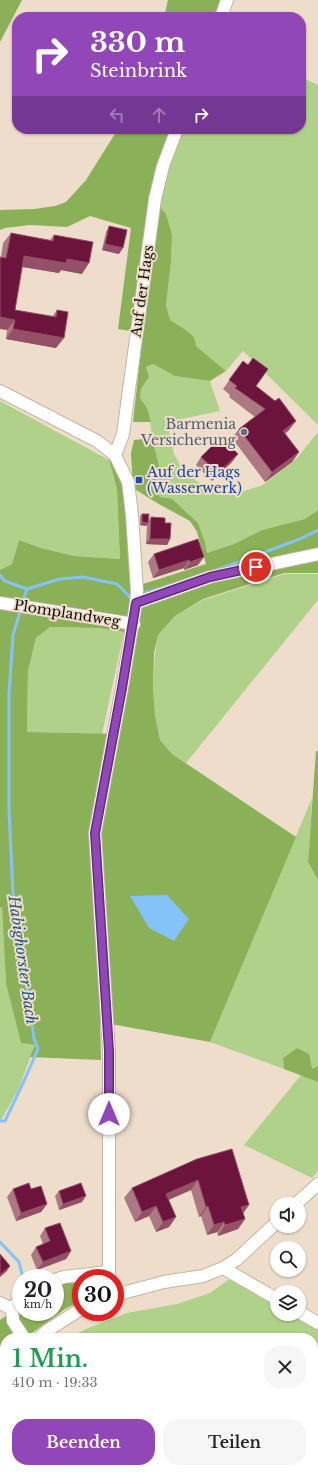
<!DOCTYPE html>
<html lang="de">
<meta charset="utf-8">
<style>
:root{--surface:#fff;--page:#f6f6f6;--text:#222;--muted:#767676;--accent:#9247b9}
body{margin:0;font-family:"Libre Baskerville",serif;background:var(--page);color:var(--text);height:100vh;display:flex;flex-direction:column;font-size:15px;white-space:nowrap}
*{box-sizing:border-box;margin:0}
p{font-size:13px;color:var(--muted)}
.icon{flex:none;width:22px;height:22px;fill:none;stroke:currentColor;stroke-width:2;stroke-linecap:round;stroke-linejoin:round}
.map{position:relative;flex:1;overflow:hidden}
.drawer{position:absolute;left:0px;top:1333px;width:318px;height:140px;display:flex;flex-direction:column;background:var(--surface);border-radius:16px 16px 0 0;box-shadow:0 1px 3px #0004}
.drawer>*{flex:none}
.top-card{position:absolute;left:12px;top:12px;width:294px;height:122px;border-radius:16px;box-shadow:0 1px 3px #0004;background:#9247b9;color:#fff;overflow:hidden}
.controls{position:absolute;left:270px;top:1197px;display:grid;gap:8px}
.controls a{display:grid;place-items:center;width:36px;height:36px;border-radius:50%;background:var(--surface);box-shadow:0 1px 3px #0004;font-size:20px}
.speed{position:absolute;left:12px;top:1269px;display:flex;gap:8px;font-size:20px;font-weight:700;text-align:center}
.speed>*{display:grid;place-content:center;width:52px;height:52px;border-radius:50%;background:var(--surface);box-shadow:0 1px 3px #0004;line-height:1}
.speed small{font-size:10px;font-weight:400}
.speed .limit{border:6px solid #d22;background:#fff;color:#111}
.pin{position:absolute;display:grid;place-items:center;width:34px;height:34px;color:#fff;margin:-17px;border:2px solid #fff;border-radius:50%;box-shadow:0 1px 4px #0007}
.me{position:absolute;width:44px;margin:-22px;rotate:0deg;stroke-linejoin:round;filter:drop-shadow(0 0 3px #0008)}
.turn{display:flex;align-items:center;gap:14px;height:84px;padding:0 12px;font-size:18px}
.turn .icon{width:52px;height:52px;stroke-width:2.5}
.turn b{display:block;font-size:28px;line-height:34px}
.lanes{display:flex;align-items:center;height:38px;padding:0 12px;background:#0003;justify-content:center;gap:20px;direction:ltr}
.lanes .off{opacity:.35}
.round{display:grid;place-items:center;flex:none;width:42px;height:42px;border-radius:16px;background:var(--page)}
.headline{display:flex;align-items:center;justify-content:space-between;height:68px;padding:0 12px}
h1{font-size:24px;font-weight:600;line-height:30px;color:#1e9e55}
.action{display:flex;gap:8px;margin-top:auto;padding:8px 12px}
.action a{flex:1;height:46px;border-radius:16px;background:var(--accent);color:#fff;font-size:16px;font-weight:600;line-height:46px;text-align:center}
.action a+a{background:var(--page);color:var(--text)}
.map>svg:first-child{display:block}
.green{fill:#b0d18a}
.forest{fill:#8ab158}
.water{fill:#85c2f9}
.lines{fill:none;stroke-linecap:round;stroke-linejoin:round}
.stream{stroke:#85c2f9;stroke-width:3}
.minor-casing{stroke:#c4b5a2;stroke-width:14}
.minor{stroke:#fff;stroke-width:12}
.wall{fill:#ac7882}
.shaded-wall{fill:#935066}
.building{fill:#6c143b;stroke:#935066}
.route-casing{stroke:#5f2e78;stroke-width:10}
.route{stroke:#9247b9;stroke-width:7}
.service-dot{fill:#5c6f8a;stroke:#edddca;stroke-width:1.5}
.transit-dot{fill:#1a4fb4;stroke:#edddca;stroke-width:1.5}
.labels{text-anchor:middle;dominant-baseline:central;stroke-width:4;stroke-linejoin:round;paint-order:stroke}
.street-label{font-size:14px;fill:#100b05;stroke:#edddca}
.service-label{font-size:14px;fill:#4e5e75;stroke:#edddca;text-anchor:end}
.transit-label{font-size:14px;fill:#164399;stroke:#edddca;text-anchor:start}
.water-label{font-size:15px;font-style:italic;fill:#205784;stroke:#edddca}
</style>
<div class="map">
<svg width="318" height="1473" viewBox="0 0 318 1473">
<rect width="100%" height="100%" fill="#edddca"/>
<path class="green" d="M301,77L318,85V425L243,351L226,371L196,346L183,328L170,320L166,305L171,262L172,235L159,206L166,170L182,129H301Z
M153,364L176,376L210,381L220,411L167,422L174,454L180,465L195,480L218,494H235L263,485L297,458L318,432V510L305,519L262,530L234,544L207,553L205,542L198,523L160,497L151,484L161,474C158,463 155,452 153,440C149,422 152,415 140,399L141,389L149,377L146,367Z
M0,401L109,460L117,489L120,559L74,556L41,548L19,540L12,564L0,570Z
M284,574H318V600L186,763L172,754L160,740L155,714L153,688L155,654L158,635L175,616L203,600Z
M50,627L99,628L124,632L102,734L27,732L28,671L36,638Z
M312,798L308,862L318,880V1066L312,1070L283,1058L284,1069L210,1042Z
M2,907L6,984L21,1043L35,1045L19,1088L0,1122V908Z
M301,1075L318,1082V1171L312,1178L244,1145Z
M231,1278L277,1304V1314H295L318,1327V1473H179V1468H313V1338H69L86,1329L127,1313L177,1304L210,1293Z"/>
<path class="forest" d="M0,0H22L0,42Z
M168,0H222L215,17H164Z
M118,129H172L159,206L166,214L172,235L171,262L166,305L170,320L183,328L194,337L196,346L226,371L210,381L175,376L153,364L146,367L149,377L141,389L140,398L147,408L151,422H133L143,333L118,329L131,228L90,216L67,227L30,225L5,228L0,230V210L34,209L55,206L66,202L86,180Z
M152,438L161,474L151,484L160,497L172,499L198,523L205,542L207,553L234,544L262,530L305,519L318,510V573H284L203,599L175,616L158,635L154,653L153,688L155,715L160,740L172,754L296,837L210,1042L100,1022L101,1060L30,1057L35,1045L21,1043L6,984L2,907L0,908V570L12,564L19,540L41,548L74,556L120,559L117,489L109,460L112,461L124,486L132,591L124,632L99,628L50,627L36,638L28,671L27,732L118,734L131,668L141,606L140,585L206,564L197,532L190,521L157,503L133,488L131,453L134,440Z
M316,751H318V880L308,862Z
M297,1048L309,1054L312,1069L318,1066V1082L284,1069L283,1058Z
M81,1279V1301L65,1309L25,1338H5V1358L0,1364V1320L13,1311L21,1300V1312H55V1285Z"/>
<path class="water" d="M167,895L189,919L174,941L149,928L130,896Z"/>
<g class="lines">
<path class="stream" d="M217,570L300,539L318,530
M0,575L5,581L27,589
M145,593L170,585
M22,603L27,589L60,579L83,577L117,584L130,597
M0,1121H5L24,1081L38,1049L34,1038L13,893L9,811V694L13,635L21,609
M0,1242L19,1262L23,1278
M38,1312L45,1318
M175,1468L176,1473"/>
<g class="minor-casing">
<path id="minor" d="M221,17L227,0
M0,391L97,441L115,455L128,482L132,515L137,591L136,603L122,688L95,833L109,1051V1278
M115,455L123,434L155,199L163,166L177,129
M0,603L134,624
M136,603L210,577L318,554
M296,1204L318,1184
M223,1268L277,1299
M55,1280L64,1277L108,1272
M115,1295L164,1282L203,1276L223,1268L236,1260L277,1222
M0,1303L12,1309L21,1297
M12,1309L13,1321L24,1338
M299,1312L318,1323
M39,1338L48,1330L81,1309
M0,1377L5,1371"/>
</g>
<use href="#minor" class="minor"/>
</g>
<path class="wall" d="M109,226L119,254L102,250L106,232Z
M11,233L50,240L54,235L82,274L61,270L59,273L22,267L15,310L52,317L57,310L56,348L6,339L7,330L1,257L3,243Z
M243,361L256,386L289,430L285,434L299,452L292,462L265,482L232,438L239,429L255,417L229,397L230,395L223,389Z
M201,457L232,462L212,481L196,465Z
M142,514L148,521L151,517L165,523L170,539L167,545L146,544L147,525L146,526L140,525V516Z
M198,539V565L184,570V568L153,578L148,562L154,554Z
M197,1159L243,1214L245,1219L238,1229L218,1236L217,1232L207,1235L201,1216L199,1217L191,1190L168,1200L176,1217L169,1227L156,1232L149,1216L135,1222L124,1198L132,1188Z
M13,1189H31L47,1204L41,1212L16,1221L7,1197Z
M59,1191L82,1202L59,1210L55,1196Z
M45,1228L71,1251L66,1259L37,1270L31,1255L36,1247L43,1244L40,1236Z"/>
<path class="shaded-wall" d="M105,244L123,248L119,254L102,250Z
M24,256L67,259L89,263L82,274L61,270L59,273L17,266Z
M0,317L15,320L7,330L0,329Z
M13,329L64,338L56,348L6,339Z
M296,421L289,430L276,440L283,431Z
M299,452L292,462L265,482L272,472Z
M238,454L232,462L212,481L218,473Z
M142,522L148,523L146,526L140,525Z
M150,539H170L167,545L146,544Z
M204,557L198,565L184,570L190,562Z
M189,560L184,568L153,578L159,570Z
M198,1180L191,1190L159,1204L166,1194Z
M86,1196L82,1202L59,1210L63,1204Z
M47,1204L41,1212L16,1221L21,1213Z
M249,1205L242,1215L241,1207Z
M156,1206L149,1216L135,1222L142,1212Z
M208,1206L201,1216L199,1217L206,1207Z
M176,1217L169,1227L156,1232L163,1222Z
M245,1219L238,1229L218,1236L225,1225Z
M224,1222L217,1232L207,1235L214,1225Z
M71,1251L66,1259L37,1270L43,1262Z
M10,1266L7,1271L0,1277V1275Z"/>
<path class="building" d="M109,226L127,230L123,248L105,244Z
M11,233L53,241L54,235L93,242L89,263L67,259L66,263L24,256L15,310L56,317L57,310L68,312L64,338L13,329L15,320L0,317V257L6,258Z
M253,358L268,369L256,386L275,401L279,398L296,421L283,431L299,452L272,472L239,429L265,409L235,388L237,386L229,380L243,361L248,365Z
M221,437L238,454L218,473L201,457Z
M142,514H149L148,523L142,522Z
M151,517L165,518V523H171L170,539H150Z
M198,539L204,557L190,562L189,560L159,570L154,554Z
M232,1149L249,1205L241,1207L245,1219L225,1225L224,1222L214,1225L208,1206L206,1207L198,1180L166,1194L176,1217L163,1222L156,1206L142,1212L132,1188L197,1159Z
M29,1183L31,1189L41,1186L47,1204L21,1213L13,1189Z
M81,1183L86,1196L63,1204L59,1191Z
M60,1223L71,1251L43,1262L36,1247L50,1241L45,1228Z
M0,1254L10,1266L0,1275Z"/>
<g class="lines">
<g class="route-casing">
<path id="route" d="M109,1114V1051L95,833L122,688L136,603L210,577L256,567"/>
</g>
<use href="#route" class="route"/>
</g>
<circle class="service-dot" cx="244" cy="432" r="4"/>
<rect class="transit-dot" x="135" y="476" width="8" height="8" rx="2"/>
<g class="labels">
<g class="street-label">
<text transform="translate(142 291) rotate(-82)">Auf der Hags</text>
<text transform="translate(67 613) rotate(9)">Plomplandweg</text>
</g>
<g class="service-label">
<text x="236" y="424">Barmenia<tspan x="236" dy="16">Versicherung</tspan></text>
</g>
<g class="transit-label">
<text x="147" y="472">Auf der Hags<tspan x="147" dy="16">(Wasserwerk)</tspan></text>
</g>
<g class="water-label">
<text transform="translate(23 960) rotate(82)">Habighorster Bach</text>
</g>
</g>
</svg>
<div class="controls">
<a><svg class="icon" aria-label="sound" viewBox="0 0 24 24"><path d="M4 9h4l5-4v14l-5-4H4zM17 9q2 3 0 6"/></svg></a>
<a><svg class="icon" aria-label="search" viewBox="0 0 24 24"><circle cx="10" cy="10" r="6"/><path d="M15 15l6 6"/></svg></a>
<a><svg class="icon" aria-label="layers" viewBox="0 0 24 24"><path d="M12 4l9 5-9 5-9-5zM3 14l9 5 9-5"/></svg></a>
</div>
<div class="speed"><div>20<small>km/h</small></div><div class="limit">30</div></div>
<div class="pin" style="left:256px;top:567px;background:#d93025"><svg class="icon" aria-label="arrive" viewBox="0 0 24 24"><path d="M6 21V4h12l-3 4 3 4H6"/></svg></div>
<svg class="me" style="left:109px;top:1114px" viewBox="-20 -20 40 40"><circle r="19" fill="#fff"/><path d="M0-13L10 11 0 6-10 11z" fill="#9247b9"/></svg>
<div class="top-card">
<div class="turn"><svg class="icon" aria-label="right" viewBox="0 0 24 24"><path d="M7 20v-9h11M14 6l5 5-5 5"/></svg><div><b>330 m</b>Steinbrink</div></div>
<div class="lanes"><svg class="icon off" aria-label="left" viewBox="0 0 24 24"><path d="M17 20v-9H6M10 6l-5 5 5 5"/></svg><svg class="icon off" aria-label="ahead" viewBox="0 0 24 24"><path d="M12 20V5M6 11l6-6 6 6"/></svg><svg class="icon" aria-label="right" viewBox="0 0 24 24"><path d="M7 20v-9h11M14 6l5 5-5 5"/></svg></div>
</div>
<section class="drawer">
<div class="headline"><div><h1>1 Min.</h1><p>410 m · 19:33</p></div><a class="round"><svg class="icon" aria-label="close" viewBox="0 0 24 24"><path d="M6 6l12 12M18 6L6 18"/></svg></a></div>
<div class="action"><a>Beenden</a><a>Teilen</a></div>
</section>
</div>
